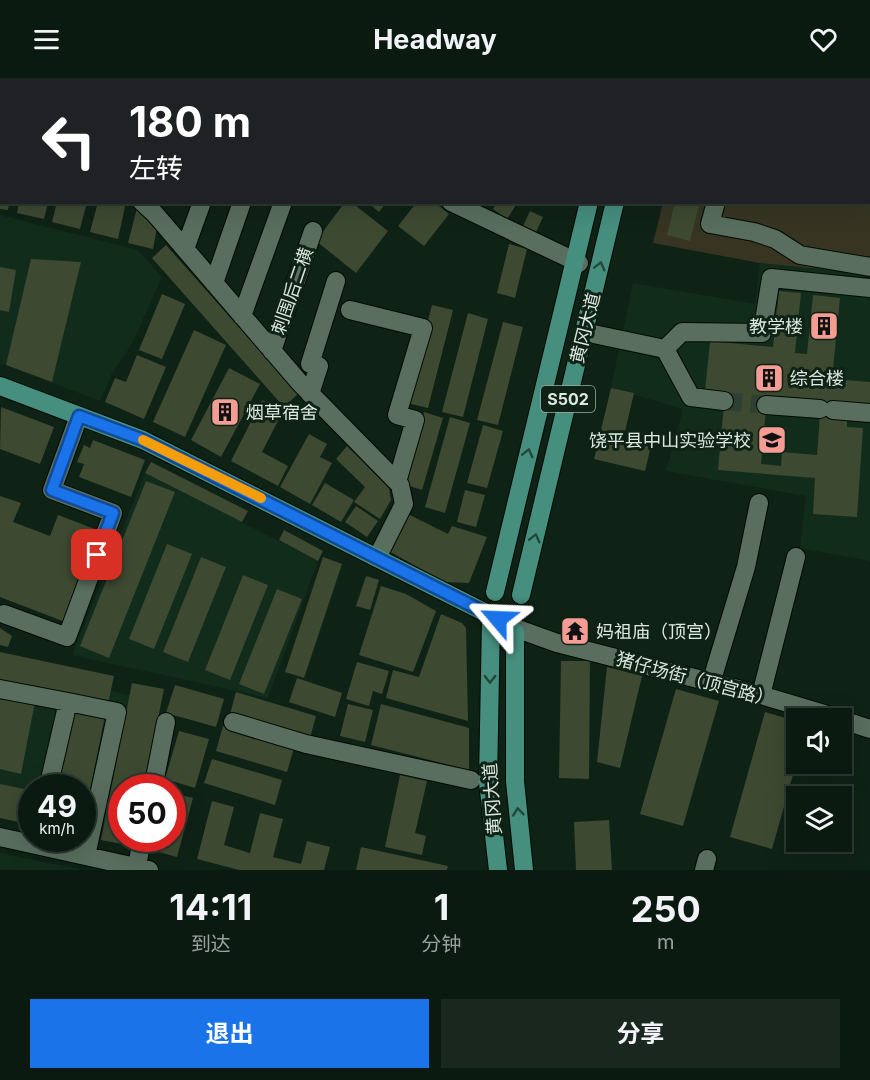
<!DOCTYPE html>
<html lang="zh">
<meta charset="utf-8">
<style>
:root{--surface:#0b1a10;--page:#19271e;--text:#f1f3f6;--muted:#9aa19f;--line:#2b3830;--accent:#1a73e8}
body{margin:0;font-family:Inter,"Noto Sans SC",sans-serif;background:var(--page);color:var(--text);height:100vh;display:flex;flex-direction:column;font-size:22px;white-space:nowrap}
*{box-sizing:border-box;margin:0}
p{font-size:20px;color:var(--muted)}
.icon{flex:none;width:33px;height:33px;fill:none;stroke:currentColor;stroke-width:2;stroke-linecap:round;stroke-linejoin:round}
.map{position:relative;height:792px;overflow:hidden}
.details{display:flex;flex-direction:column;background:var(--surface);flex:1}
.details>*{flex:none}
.hud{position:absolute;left:0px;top:0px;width:870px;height:126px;box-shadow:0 6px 24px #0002,0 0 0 2px var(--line);background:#202124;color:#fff;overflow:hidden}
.tools{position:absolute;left:786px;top:630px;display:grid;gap:12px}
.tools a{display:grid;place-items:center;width:66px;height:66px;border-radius:0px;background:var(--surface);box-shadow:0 6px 24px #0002,0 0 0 2px var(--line);font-size:30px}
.speed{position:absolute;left:18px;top:696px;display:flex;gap:12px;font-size:30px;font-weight:700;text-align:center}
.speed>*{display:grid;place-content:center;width:78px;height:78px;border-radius:50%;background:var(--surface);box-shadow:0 6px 24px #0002,0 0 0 2px var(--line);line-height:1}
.speed small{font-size:15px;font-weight:400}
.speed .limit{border:9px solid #d22;background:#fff;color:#111}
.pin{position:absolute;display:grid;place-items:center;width:51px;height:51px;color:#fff;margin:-26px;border-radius:12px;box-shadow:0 3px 9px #0006}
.me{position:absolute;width:66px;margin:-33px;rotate:296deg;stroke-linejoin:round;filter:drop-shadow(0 0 4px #0008)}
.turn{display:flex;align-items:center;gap:21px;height:126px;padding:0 30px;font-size:27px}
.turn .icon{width:78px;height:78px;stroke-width:2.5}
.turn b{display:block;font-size:42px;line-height:51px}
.eta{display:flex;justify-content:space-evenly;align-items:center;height:102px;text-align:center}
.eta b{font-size:36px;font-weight:700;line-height:42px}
.button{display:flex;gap:12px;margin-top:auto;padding:12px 30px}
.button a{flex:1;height:69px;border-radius:0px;background:var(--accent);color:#fff;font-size:24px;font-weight:700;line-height:69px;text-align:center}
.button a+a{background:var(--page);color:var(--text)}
header{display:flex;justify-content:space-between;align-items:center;height:78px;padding:0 30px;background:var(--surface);font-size:27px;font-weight:700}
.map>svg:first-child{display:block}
.built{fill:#122c1b}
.green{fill:#373522}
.building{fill:#3d4931;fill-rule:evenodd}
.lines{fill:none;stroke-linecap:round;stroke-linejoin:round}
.minor-tunnel{stroke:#2e4034;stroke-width:18;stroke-dasharray:18 9;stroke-linecap:butt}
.minor-casing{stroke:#000b03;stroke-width:20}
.major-casing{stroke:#000b03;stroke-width:20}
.minor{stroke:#596e5f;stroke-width:18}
.major{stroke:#468e7e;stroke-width:18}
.oneway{stroke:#22483a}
.route-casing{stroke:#114b97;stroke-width:15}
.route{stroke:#1a73e8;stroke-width:10}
.slow{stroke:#f59e0b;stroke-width:10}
.labels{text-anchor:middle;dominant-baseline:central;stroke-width:6;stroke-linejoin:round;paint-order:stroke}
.shield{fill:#0f2216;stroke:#9eada3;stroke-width:1.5}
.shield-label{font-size:16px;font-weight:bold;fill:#dce8df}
.street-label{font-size:18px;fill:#dce8df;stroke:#0f2216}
.poi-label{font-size:18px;fill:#dce8df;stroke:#0f2216;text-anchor:start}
</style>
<header><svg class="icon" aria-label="menu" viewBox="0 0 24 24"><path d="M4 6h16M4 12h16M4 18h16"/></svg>Headway<svg class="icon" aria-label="heart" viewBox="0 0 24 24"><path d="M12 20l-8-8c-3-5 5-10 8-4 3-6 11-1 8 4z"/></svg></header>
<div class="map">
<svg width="870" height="792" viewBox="0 0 870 792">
<rect width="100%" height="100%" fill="#0f2216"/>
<path class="built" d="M0,137L138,172L162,199L132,266L112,295L100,323L0,285Z
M760,185L870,196V483L800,470L806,418L666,393L683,331L611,310L633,205L755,226Z
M145,395L318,483L268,620L72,577Z
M0,590L149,621L122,710L120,752L83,744L82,710H32L31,734L0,728Z
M0,775L79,791V792H0Z"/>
<path class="green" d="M692,0H870V196L760,185L653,165L663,125L868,124V2L692,1Z"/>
<path class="building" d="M0,124H9L8,132L0,131Z
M19,124H48L44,141L17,135Z
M57,124H87L80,151L52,144Z
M98,124H126L118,161L90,154Z
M345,124H351L388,153L356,195L316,163Z
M367,124H387L379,134Z
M417,124H434L449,136L424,168L398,148Z
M497,124H518L507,141L493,131Z
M675,124H700L690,163L667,157Z
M137,130L157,149L153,171L128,165Z
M530,133L543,139L529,169L516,163Z
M509,166L527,171L515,220L497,215Z
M166,167L298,316L284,329L152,180Z
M31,181L81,184L52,304L6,287Z
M0,189L16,192L9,234L0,232Z
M779,213L801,215L795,275L807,276L813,217L840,220L832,301L870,304V327L847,340V349L863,350L857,439L813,436L815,400L718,392L725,315L705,313L710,263L773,269ZM767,319L821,323L817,377L782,374L781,388L761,386Z
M162,216L185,226L162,281L139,272Z
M432,227L453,232L428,330L407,325Z
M468,235L488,241L463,339L442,334Z
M503,244L523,249L498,347L477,342Z
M194,252L226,267L185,359L153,344Z
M137,277L166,289L144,341L105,324L115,300L126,304Z
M229,290L260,306L221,379L191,362Z
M611,310L634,315L623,362L651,368L645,393L594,381Z
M262,322L283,333L262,374L288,388L278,408L231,383Z
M1,329L54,349L40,386L0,371Z
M424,334L443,340L422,412L403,406Z
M450,339L470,345L445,435L425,429Z
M483,347L503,353L487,410L467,405Z
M309,356L327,366L320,379L332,385L310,426L280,409Z
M93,362L145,382L131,419L79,399L84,386L77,384L84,367L90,370Z
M347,368L389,410L391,422L380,441L354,424L365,409L336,381Z
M151,384L248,433L242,444L145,395Z
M146,403L175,414L109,580L80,568Z
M325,405L354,422L341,444L312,427Z
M465,412L485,417L476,449L457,444Z
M0,418L21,425L13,444L50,458L58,437L100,453L65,544L0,519Z
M356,428L378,443L367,459L345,444Z
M406,435L448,456L452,448L487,459L469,505L444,504L387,472Z
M284,452L323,473L318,483L279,462Z
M167,466L192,476L154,571L129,561Z
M201,479L226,489L188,584L163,574Z
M323,479L342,486L304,600L285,594Z
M243,497L268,507L230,602L205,592Z
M366,498L379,502L370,532L356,528Z
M381,508L406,516L436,533L413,594L359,577Z
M277,511L302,521L264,616L239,606Z
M441,536L462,545L466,550L468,643L386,620L393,592L419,599Z
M569,544L577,546L574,556L566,554Z
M0,550L12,558L8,569L0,567Z
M0,574L114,598L108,626L0,603Z
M561,583H590L589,701L559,700Z
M357,584L389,593L382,616L373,613L369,628L346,621Z
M607,589L642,598L620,690L597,684Z
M297,600L342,615L335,639L289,624Z
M132,605L164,611L144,710H122V760H134L133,768L101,762Z
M175,607L224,621L216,649L166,635Z
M676,611L719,623L683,748L640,736Z
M236,614L316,638L310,660L230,636Z
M0,617L35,624L21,696L0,691Z
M348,626L373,632L365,664L340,658Z
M381,626L469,650V692L371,667Z
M72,630L105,637L84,743L82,710H57Z
M765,634L796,643V686L772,771L730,759Z
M223,648L294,670L287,694L216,673Z
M179,653L209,661L195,710L165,701Z
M212,681L282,702L275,727L204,705Z
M400,697L427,703L415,755L426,758L422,777L385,769Z
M0,706L29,712L23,745L0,740Z
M172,715L193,720L177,779L155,773L158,760H172Z
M212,723L234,729L224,767L250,775L260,735L283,741L273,779L301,786L307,763L330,769L324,792H239L197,781Z
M609,742L612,792H576L574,744Z
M361,769L448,788L447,792H356Z"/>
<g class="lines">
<path class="minor-tunnel" d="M724,323L766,327"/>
<g class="minor-casing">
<path id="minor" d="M220,0L223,2
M415,0L417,2
M41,2V0
M83,2L84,0
M127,2V0
M169,2L170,0
M248,2L249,0
M732,2V0
M747,2V0
M0,13L2,7
M0,33H2
M142,124L155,136L300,305L400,407L404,426L377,480
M451,124L579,185
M716,124L710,146L754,154L775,161L800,177L870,189
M185,171L202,124
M214,205L242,124
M350,232L423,250L397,337L415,342L397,404
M242,238L283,124
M584,254L665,271
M272,273L313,153
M310,316L319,288L310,286L336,203
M724,323L691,319L665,271L682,254L762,255L771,200L870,210
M766,327L820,331
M833,332L870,335
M4,536L67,559L113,435L52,412L79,338
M518,551L557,565L761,617L838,640
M711,605L746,489L759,425
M0,611L68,624L48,710
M761,617L796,479
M68,624L117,634L86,778
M842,642L870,651
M233,644L306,666L471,702
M153,710L166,644
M0,759L149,792
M137,789L142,760
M704,792L707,781"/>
</g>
<g class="major-casing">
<path id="major" d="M618,2L619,0
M645,2V0
M0,308L143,362L498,541
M495,514L589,124
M521,517L615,124
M491,542L488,704L498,792
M515,554V703L524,792"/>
</g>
<use href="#minor" class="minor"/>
<use href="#major" class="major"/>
</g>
<defs><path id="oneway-chevron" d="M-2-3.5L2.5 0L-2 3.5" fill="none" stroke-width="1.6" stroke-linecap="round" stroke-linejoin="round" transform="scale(1.5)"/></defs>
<g class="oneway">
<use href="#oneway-chevron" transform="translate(600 188) rotate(-76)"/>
<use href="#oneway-chevron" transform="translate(528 375) rotate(-76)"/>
<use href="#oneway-chevron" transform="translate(535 460) rotate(-76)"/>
<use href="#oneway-chevron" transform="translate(490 601) rotate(91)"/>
<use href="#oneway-chevron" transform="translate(518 734) rotate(-96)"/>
</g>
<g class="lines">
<g class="route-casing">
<path id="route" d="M97,477L113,435L52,412L79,338L143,362L498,541"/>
</g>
<use href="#route" class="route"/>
<path class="slow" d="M143,362L261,420"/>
</g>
<defs>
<g id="building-square" transform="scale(1.5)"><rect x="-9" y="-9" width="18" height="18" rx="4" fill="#f59c94" stroke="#0f2216"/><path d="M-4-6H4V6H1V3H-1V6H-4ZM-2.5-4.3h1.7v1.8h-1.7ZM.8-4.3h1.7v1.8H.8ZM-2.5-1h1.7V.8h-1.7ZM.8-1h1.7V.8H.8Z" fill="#111"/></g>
<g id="school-square" transform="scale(1.5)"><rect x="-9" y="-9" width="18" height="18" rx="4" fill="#f59c94" stroke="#0f2216"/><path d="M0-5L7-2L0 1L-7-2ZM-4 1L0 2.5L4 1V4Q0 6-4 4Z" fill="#111"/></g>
<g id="temple-square" transform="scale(1.5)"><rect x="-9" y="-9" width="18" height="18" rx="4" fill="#f59c94" stroke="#0f2216"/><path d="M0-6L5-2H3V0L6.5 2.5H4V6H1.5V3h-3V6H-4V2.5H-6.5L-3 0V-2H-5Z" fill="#111"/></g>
</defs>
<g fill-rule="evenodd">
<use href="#building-square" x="824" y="248"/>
<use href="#building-square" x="769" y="300"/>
<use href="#building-square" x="225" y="334"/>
<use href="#school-square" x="772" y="362"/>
<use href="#temple-square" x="575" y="553"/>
</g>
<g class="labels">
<rect class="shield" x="541" y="308" width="54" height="26" rx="4.5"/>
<g class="shield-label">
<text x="568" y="321">S502</text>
</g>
<g class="street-label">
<text transform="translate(292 213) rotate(-71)">刺围后二横</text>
<text transform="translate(585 250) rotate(-76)">黄冈大道</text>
<text transform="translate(695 601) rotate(15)">猪仔场街（顶宫路）</text>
<text transform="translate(492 721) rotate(-94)">黄冈大道</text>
</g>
<g class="poi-label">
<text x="803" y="248" text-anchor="end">教学楼</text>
<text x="790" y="300">综合楼</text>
<text x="246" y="334">烟草宿舍</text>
<text x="751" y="362" text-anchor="end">饶平县中山实验学校</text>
<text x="596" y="553">妈祖庙（顶宫）</text>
</g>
</g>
</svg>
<div class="tools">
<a><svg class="icon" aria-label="sound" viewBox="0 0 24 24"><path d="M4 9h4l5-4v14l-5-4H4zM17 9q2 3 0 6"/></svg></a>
<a><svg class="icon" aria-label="layers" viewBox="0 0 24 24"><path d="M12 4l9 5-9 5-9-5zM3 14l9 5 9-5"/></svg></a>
</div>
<div class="speed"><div>49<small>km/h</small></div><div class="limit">50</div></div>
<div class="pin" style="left:97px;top:477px;background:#d93025"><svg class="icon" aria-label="arrive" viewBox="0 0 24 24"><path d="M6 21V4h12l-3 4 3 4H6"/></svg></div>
<svg class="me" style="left:498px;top:541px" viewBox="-20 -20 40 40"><path d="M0-17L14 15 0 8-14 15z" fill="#1a73e8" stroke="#fff" stroke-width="4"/></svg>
<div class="hud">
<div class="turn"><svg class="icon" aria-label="left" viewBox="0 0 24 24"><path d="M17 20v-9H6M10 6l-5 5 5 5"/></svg><div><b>180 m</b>左转</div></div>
</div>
</div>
<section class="details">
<div class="eta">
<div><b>14:11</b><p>到达</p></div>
<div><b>1</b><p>分钟</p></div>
<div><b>250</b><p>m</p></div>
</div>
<div class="button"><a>退出</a><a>分享</a></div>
</section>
